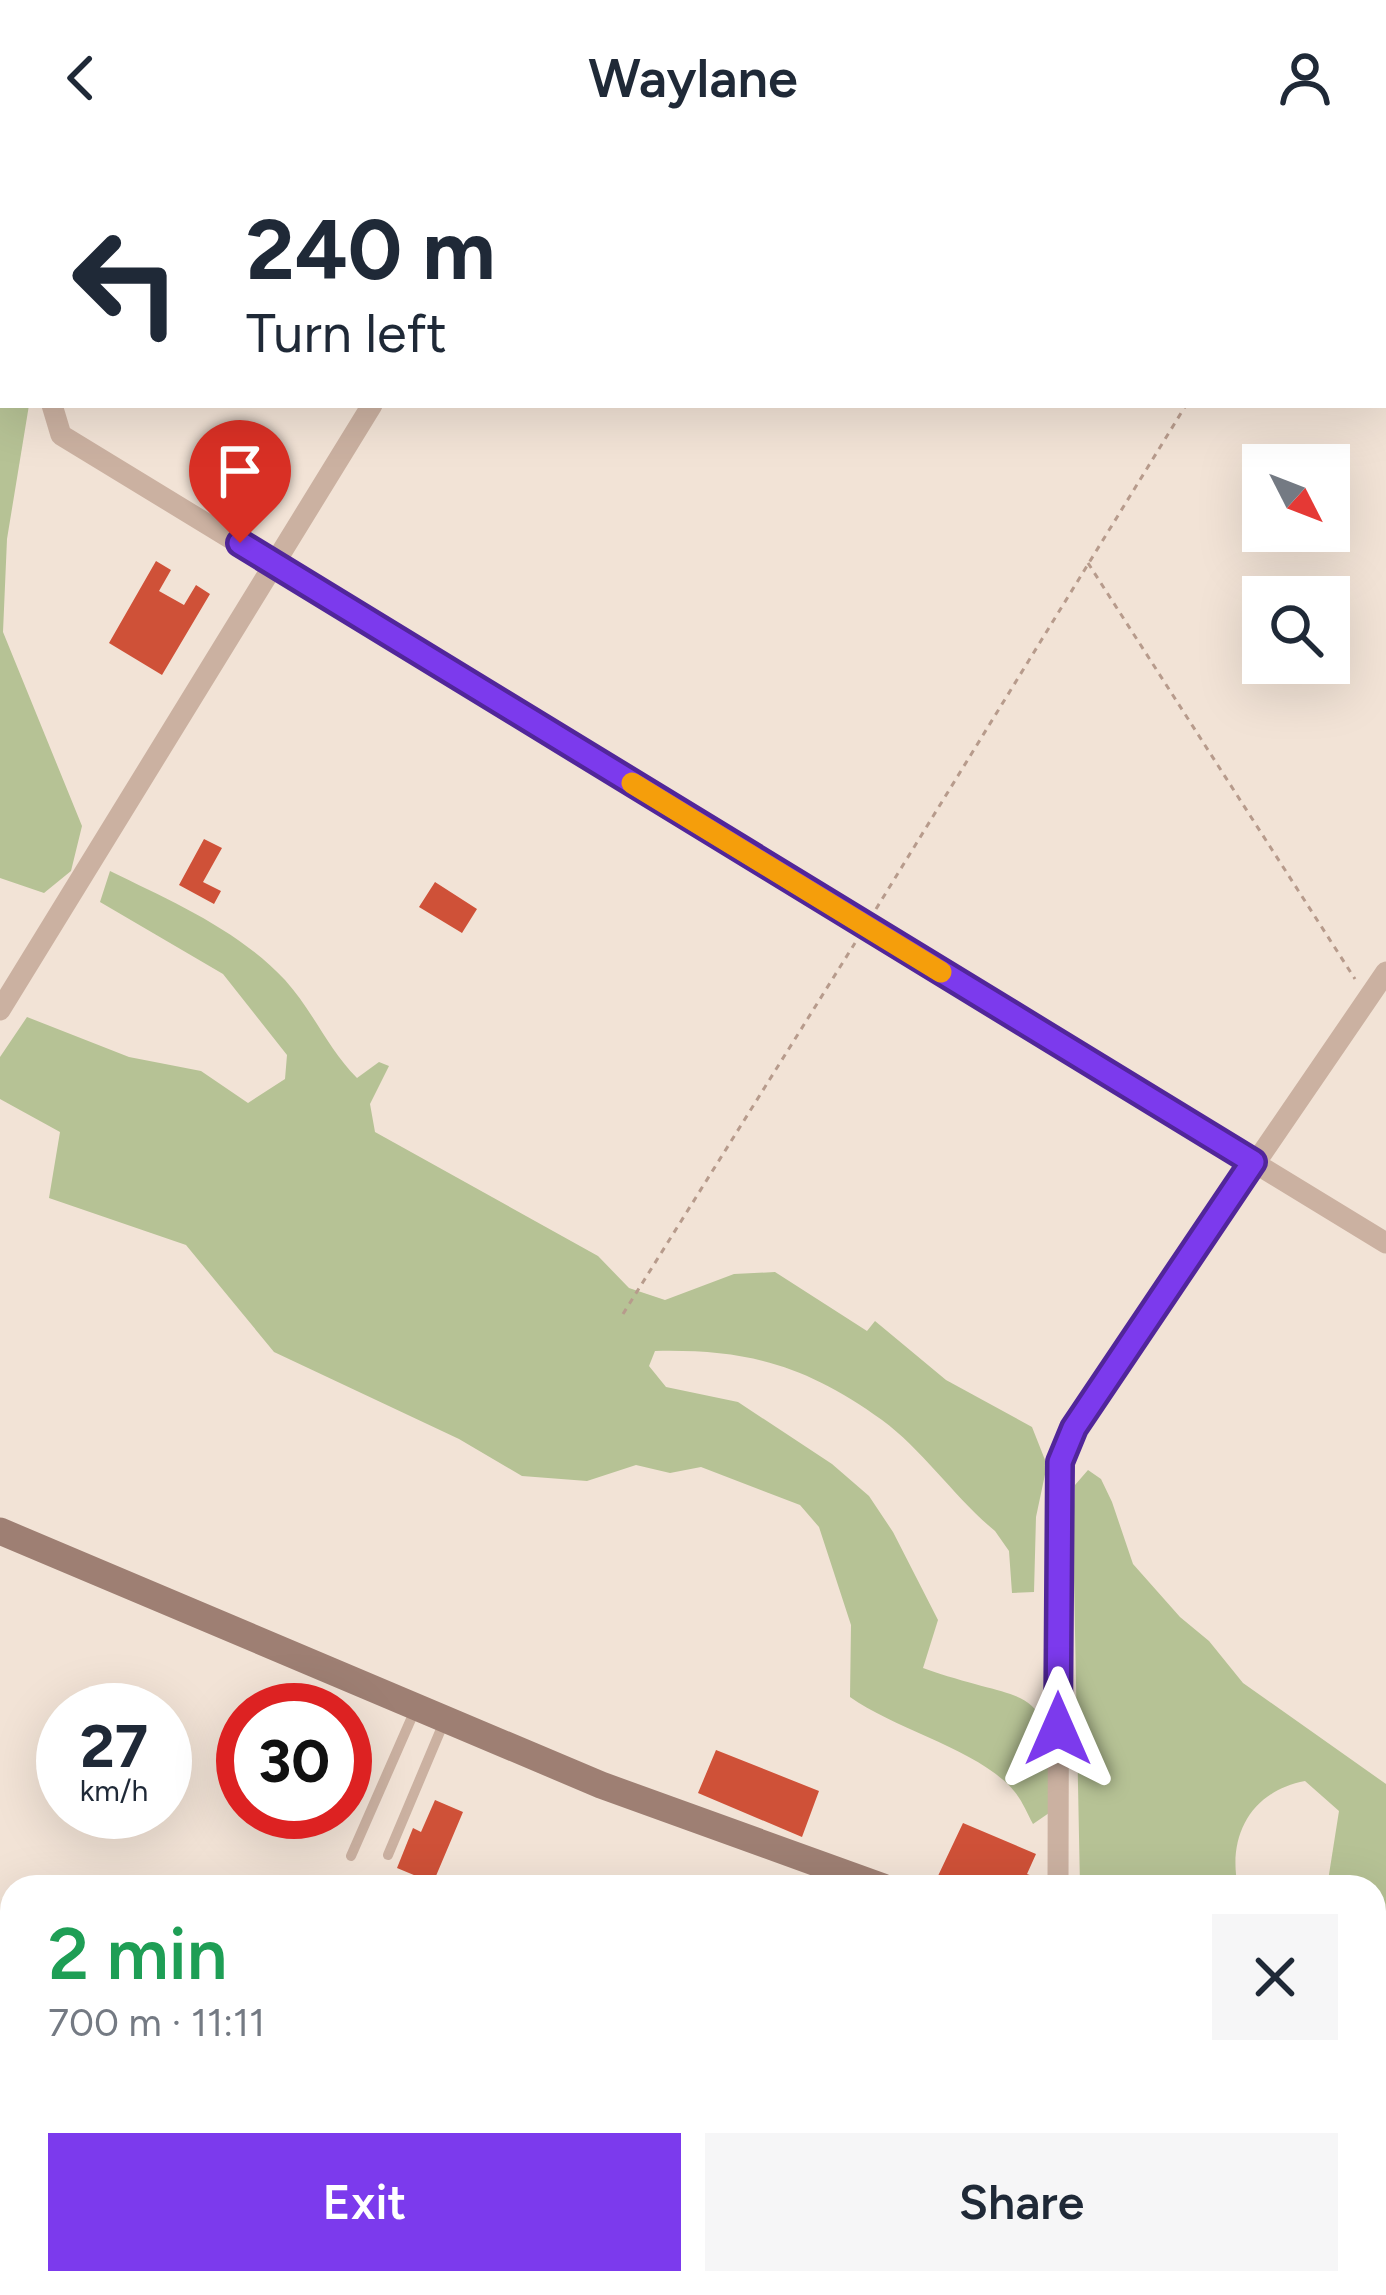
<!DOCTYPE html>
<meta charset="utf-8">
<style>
:root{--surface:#fff;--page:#f6f6f7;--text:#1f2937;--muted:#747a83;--accent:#7c3aed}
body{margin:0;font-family:Figtree,sans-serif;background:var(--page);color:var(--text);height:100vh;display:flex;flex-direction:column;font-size:45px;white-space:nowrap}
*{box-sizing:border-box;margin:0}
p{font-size:39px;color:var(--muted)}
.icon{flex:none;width:66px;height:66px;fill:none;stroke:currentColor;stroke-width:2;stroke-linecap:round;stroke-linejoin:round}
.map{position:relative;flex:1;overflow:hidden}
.side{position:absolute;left:0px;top:1719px;width:1386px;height:420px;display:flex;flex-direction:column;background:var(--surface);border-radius:36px 36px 0 0;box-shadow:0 12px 48px #0002}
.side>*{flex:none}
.guide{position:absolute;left:0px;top:0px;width:1386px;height:252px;box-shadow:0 12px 48px #0002;background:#fff;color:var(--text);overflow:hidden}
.needle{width:78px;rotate:132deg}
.tools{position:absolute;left:1242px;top:288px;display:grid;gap:24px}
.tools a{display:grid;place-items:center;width:108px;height:108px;border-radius:0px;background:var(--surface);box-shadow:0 12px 48px #0002;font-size:60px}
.speed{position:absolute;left:36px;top:1527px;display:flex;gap:24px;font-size:60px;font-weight:700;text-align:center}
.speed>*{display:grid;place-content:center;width:156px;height:156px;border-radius:50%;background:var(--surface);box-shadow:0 12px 48px #0002;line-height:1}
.speed small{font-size:30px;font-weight:400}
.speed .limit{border:18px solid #d22;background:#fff;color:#111}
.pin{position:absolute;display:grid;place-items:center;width:102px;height:102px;color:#fff;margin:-123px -51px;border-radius:50% 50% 50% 0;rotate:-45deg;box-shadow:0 0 12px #0007}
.pin .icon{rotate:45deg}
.me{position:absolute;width:132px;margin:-66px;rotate:0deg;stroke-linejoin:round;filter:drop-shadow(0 0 9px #0008)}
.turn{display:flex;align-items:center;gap:42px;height:252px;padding:0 48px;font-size:54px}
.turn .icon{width:156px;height:156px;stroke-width:2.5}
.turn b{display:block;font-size:84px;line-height:102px}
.round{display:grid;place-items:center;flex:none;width:126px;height:126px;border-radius:0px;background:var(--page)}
.head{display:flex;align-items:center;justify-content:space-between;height:204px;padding:0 48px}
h1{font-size:72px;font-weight:600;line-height:90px;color:#1e9e55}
.button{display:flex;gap:24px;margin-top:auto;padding:24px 48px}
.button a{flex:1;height:138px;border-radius:0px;background:var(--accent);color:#fff;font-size:48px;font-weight:600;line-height:138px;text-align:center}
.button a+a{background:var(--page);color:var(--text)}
header{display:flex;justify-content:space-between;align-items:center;height:156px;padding:0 48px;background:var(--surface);font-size:54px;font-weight:600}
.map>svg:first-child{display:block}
.green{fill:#b6c295}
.building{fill:#cf5138}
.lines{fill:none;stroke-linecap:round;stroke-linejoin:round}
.path{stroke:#b79b8c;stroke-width:3;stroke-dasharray:6 6;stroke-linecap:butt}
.lane{stroke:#cbb1a1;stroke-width:10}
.street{stroke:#cbb1a1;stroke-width:21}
.secondary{stroke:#9e7f73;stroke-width:27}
.route-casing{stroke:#51269a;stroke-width:30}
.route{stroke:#7c3aed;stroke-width:21}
.slow{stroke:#f59e0b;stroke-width:21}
</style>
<header><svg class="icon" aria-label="back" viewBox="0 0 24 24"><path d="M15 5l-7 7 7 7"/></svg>Waylane<svg class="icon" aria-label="person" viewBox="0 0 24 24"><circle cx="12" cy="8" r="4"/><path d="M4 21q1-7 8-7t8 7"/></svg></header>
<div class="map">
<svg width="1386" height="2139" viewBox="0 0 1386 2139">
<rect width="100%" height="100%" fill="#f2e3d6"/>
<path class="green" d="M0,0L8,3H3V249H29L7,383L3,476L82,670L71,715L44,737L0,722Z
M110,715C171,745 237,773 285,824C313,855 328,893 357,922L379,906L389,910L370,948L375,976L598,1100L629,1132L665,1144L734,1118L775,1116L867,1175L875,1165L946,1224L1032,1271L1047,1309L1036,1361L1034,1436L1012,1437L1009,1395L995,1375C955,1342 923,1294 882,1264C806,1209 747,1193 655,1195L649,1210L666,1231L738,1246L832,1308L869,1340L893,1376L938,1464L923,1512C1038,1553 1050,1518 1049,1657L1033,1668C1027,1657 1022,1644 1014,1635C980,1594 896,1574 850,1541L851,1469L819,1371L800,1349L701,1311L670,1317L636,1309L587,1325L522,1320L459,1283L274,1196L186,1089L49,1042L60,976L0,943V901L27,861L129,901L201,915L248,947L285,923L287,899L223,818L100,746Z
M1088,1314L1101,1323L1112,1346L1133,1408L1180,1461L1209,1485L1243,1527L1386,1628V1815L1374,1802V1731H1327L1339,1655L1305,1625C1252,1635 1227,1679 1238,1731H1080L1073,1373L1075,1329Z
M1374,1940L1386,1945V2091L1374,2077Z
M238,2127H361L372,2139H249Z
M485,2127H667L693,2139H495Z"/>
<path class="building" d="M156,405L171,414L159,435L184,449L196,429L210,438L162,519L109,487Z
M204,683L222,692L203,726L221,735L214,748L179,729Z
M435,726L477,753L462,777L419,751Z
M716,1594L819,1635L802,1681L698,1637Z
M435,1644L463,1656L433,1727L397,1712L413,1672L421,1676Z
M963,1667L1036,1698L1027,1718L1043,1724V1731H958L937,1722Z"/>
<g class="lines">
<path class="path" d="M1088,407L1355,823
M876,753L1186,249
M623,1158L855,787"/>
<path class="lane" d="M388,1699L444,1566
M351,1700L415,1554"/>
<path class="street" d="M24,0L25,3
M99,3L102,0
M521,3L523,0
M646,3L648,0
M755,3L757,0
M984,3L986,0
M1383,235L1386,236
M52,249L61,279L1386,1087
M0,854L372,249
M1058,1731L1059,1306L1074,1272L1386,816
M1095,2127L1113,2139"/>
<path class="secondary" d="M885,0L890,3
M0,1375L601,1629L883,1731
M1374,1908L1386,1912"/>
</g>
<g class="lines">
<g class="route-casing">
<path id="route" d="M240,387L1253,1006L1074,1272L1060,1306L1058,1573"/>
</g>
<use href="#route" class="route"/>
<path class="slow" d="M632,627L941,816"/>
</g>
</svg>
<div class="tools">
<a><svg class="needle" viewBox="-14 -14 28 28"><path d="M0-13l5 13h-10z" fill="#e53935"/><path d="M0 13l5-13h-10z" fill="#747a83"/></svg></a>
<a><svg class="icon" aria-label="search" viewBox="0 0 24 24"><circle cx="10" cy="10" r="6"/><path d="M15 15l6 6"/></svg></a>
</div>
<div class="speed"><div>27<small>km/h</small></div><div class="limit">30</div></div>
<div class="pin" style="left:240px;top:387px;background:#d93025"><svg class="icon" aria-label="arrive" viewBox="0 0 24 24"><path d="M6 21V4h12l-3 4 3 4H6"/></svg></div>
<svg class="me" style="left:1058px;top:1573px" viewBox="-20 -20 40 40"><path d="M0-17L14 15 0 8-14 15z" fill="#7c3aed" stroke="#fff" stroke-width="4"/></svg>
<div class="guide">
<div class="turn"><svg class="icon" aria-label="left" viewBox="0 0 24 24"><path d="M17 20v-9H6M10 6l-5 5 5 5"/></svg><div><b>240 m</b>Turn left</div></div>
</div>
<section class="side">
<div class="head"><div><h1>2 min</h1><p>700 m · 11:11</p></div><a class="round"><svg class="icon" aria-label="close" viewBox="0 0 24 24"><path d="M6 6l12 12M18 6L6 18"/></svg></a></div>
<div class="button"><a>Exit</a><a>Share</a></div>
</section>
</div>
